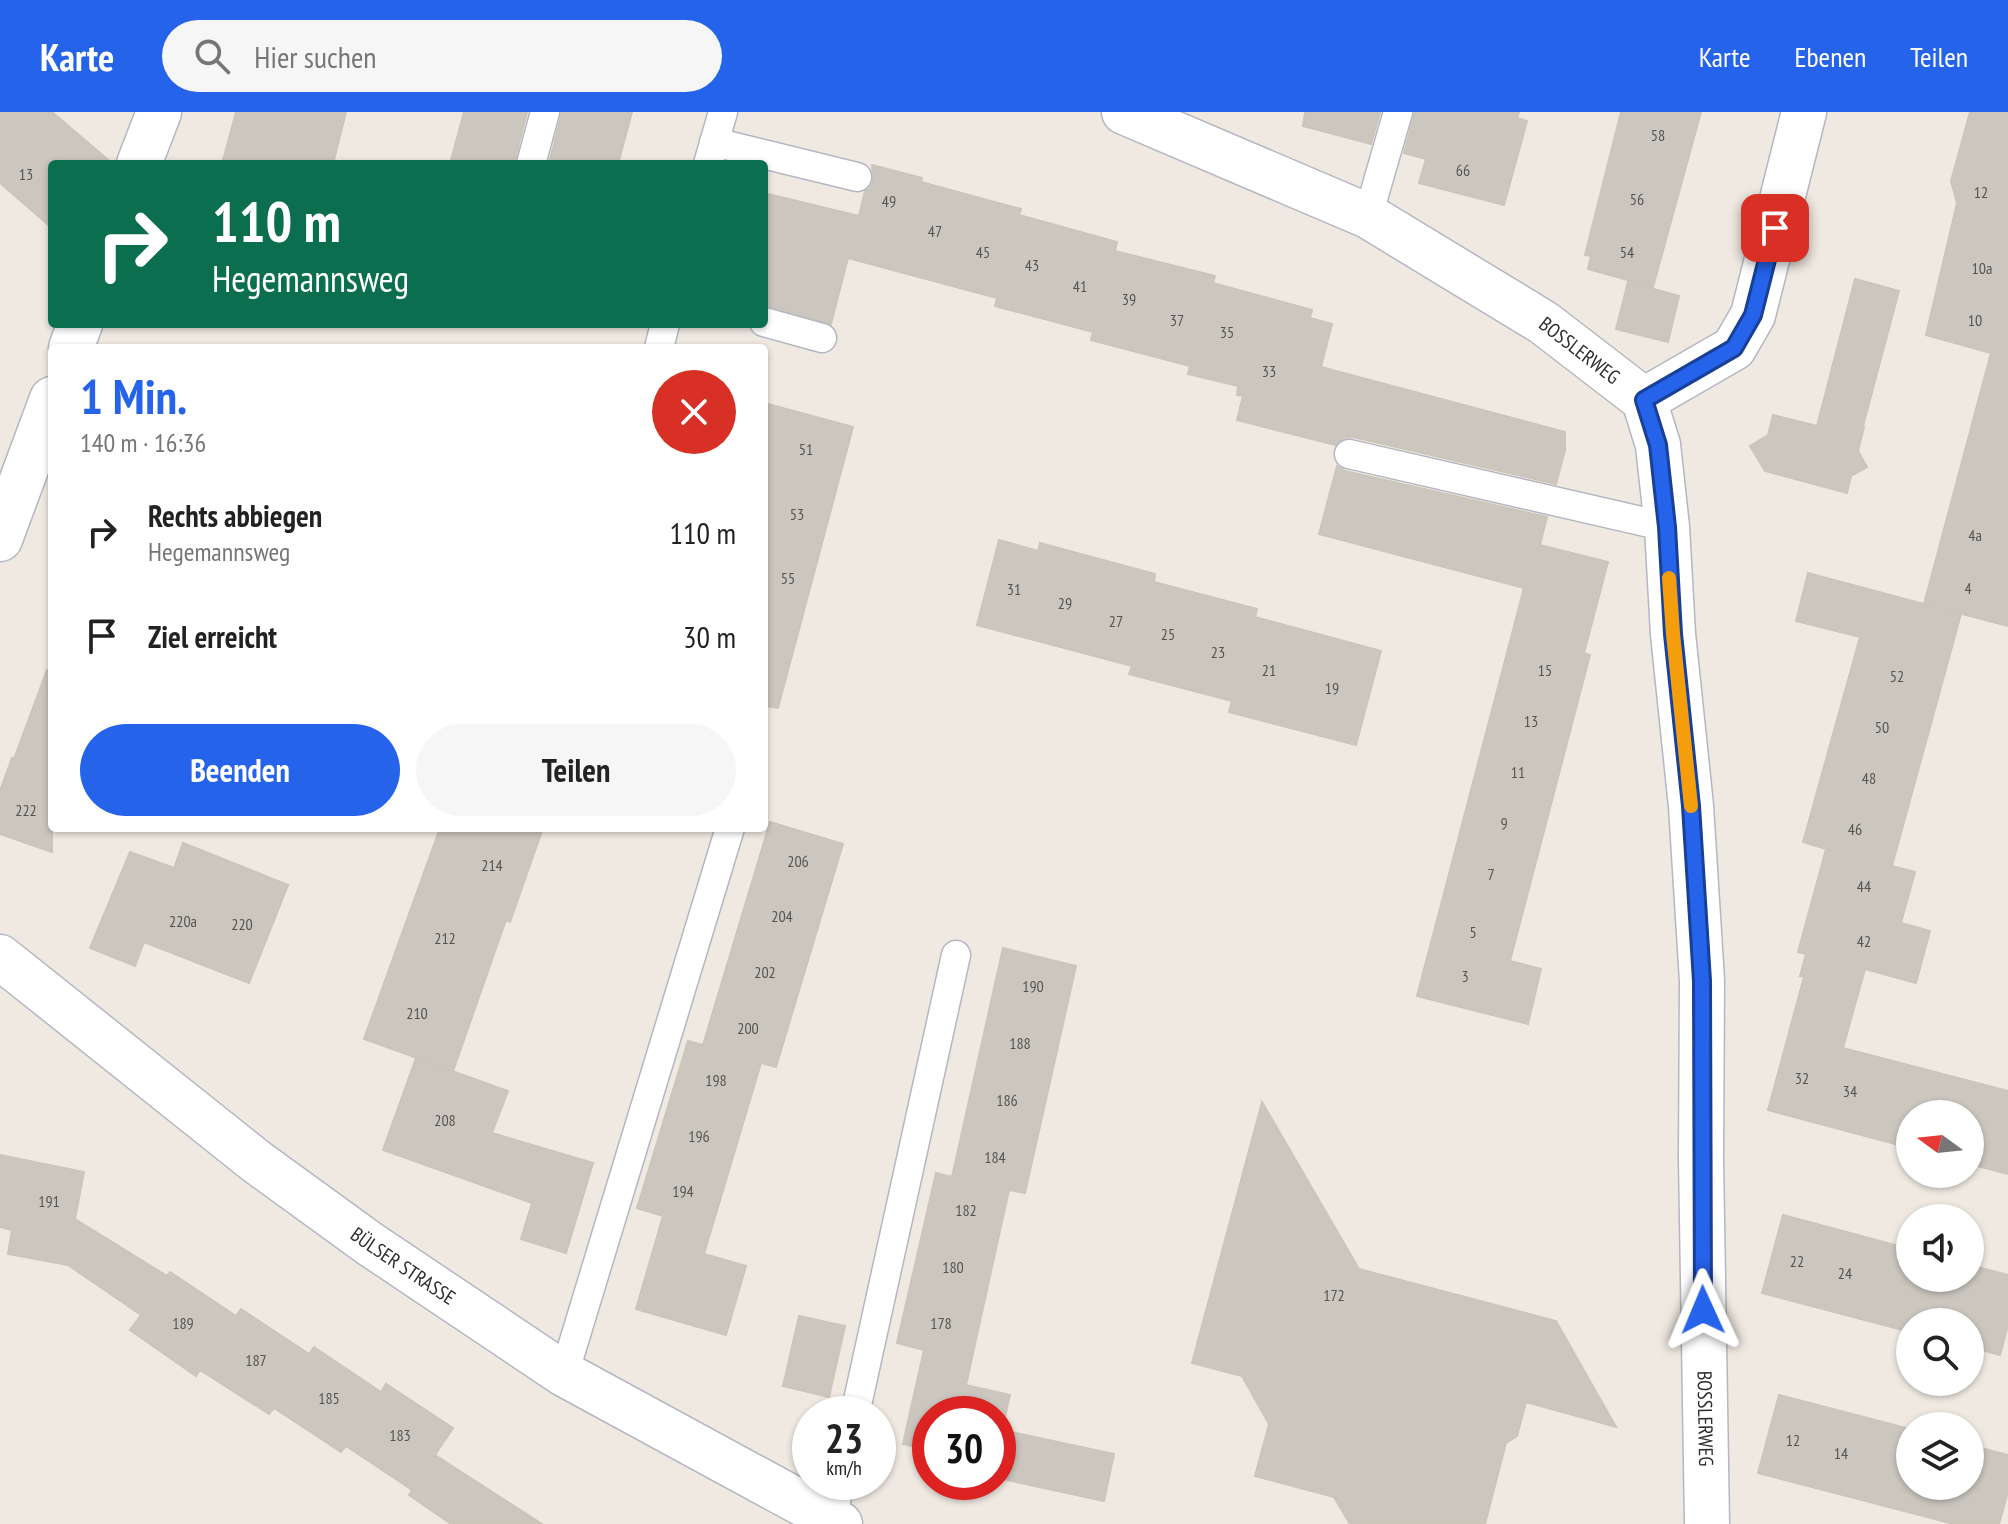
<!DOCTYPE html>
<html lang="de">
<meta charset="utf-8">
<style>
:root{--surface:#fff;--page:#f6f6f6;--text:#222;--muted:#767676;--accent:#2563eb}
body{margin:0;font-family:"PT Sans Narrow",sans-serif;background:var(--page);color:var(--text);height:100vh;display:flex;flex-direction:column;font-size:30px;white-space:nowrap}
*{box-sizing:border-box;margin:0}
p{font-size:26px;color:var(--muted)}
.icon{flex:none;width:44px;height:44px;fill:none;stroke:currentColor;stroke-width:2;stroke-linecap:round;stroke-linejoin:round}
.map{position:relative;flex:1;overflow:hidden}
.side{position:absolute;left:48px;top:232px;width:720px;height:488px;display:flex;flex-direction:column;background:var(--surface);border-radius:8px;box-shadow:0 2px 6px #0004}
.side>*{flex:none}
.guide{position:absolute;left:48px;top:48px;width:720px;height:168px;border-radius:8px;box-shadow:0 2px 6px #0004;background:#0b6e4f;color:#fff;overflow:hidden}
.needle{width:52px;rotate:285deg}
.tools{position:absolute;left:1896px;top:988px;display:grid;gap:16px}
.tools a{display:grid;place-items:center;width:88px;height:88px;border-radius:50%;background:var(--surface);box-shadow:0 2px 6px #0004;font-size:40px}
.speed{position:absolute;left:792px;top:1284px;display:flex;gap:16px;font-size:40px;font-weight:700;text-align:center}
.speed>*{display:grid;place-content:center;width:104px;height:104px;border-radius:50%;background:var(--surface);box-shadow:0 2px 6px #0004;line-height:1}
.speed small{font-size:20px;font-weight:400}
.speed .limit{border:12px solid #d22;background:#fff;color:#111}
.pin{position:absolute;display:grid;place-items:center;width:68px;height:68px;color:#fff;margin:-34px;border-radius:16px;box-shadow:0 4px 12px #0006}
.me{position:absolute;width:88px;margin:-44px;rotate:359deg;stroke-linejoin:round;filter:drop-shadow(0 0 6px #0008)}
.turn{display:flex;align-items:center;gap:28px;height:168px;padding:0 32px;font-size:36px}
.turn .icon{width:104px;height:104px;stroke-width:2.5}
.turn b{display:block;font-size:56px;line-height:68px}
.round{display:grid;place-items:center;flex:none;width:84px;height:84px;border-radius:42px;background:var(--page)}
.head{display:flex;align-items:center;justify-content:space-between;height:136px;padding:0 32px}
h1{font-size:48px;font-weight:600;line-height:60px;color:var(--accent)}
.primary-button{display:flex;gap:16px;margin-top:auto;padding:16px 32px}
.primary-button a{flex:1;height:92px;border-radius:48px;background:var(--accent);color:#fff;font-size:32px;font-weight:600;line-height:92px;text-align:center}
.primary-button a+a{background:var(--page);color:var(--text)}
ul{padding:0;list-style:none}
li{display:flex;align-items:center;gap:24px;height:104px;padding:0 32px}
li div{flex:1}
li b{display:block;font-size:30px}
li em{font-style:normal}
header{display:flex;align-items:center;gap:48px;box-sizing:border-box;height:112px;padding:0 40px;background:var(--accent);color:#fff}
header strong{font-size:38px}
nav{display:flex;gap:44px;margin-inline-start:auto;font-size:28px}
.search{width:560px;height:72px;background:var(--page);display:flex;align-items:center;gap:20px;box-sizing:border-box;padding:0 28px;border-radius:44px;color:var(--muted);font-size:30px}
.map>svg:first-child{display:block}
.building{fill:#cbc7bf;stroke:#cbc5ba;stroke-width:2}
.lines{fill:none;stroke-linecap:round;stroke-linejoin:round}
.lane-casing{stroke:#b4b7c1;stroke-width:31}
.street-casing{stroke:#b4b7c1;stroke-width:47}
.lane{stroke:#fff;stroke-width:28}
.street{stroke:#fff;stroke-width:44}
.route-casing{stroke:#184099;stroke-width:20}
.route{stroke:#2563eb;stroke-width:14}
.slow{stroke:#f59e0b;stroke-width:14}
.labels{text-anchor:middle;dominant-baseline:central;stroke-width:7;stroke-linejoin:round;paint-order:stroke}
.number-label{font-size:16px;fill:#555452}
.street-label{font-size:20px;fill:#2e2e2e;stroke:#fff}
</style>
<header>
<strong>Karte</strong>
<div class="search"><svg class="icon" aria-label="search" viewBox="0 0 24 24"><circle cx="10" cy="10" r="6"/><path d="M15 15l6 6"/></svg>Hier suchen</div>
<nav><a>Karte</a><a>Ebenen</a><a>Teilen</a></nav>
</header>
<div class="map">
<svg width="2008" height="1412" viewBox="0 0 2008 1412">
<rect width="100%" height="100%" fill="#efe9e1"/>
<path class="building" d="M0,0H52L113,52H52V116L0,71Z
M236,0H346L333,52H222Z
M464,0H527L514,52H450Z
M562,0H632L618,52H549Z
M1305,0H1380L1371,32L1303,14Z
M1415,0H1519L1517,6L1527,9L1504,93L1419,71L1426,47L1404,41Z
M1621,0H1701L1653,175L1588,157L1591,144L1585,143Z
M1970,0H2008V514L1924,492L1991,241L1926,223L1957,91L1951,69Z
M872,53L922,66L921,70L1021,97L1019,103L1117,130L1115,139L1215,164L1213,171L1312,198L1310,206L1332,212L1321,255L1565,320V338L1556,372L1353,325L1343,326L1335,333L1237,308L1243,284L1237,283L1238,274L1188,262L1190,254L1091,228L1093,220L995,194L997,186L848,146L831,212L764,193V81L859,104L865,79L870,76L873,70Z
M1855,167L1899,179L1863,314L1864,315L1858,339L1867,355L1851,364L1847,381L1765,359L1750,334L1768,323L1773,303L1817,314Z
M1628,170L1679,184L1668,230L1616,217Z
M764,291L853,315L778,596L764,594Z
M1337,354L1345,359L1547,405L1540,433L1608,450L1584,541L1590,543L1510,849L1541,857L1528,912L1417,884L1524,476L1319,422Z
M999,428L1038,439L1040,431L1155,462L1154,470L1257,497L1255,505L1381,539L1356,633L1229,600L1232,589L1129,562L1132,554L977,513Z
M1808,461L1961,502L1892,754L1915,760L1901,811L1930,819L1916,871L1865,857L1843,936L2008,979V1062L1970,1052V1002H1910V1036L1768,998L1804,865L1800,864L1806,842L1798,840L1826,737L1803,730L1860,525L1796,509Z
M47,558L52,559V740L0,722V679L12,646L14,647Z
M770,710L843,732L776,955L761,951L704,1142L746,1154L726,1223L636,1197L663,1104L637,1096L688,929L703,933Z
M440,716H543L510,810L506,808L453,959L364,927Z
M183,731L288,773L249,871L144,830L135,854L90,836L130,740L174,756Z
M1003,836L1076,854L1025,1081L1009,1078L966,1273L1010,1283L1002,1318L1114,1342L1104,1389L998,1366V1302H930V1338L903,1332L924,1238L897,1231L936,1061L952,1065Z
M416,946L508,979L492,1021L593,1051L566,1141L521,1127L532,1091L383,1038Z
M1262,990L1359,1157L1556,1209L1616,1315L1526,1290L1517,1324L1506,1331L1485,1412H1350L1334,1385L1255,1364L1269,1312L1242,1264L1192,1251Z
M0,1043L84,1060L75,1107L167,1164L170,1160L236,1204L241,1197L309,1242L314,1235L381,1280L386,1272L453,1316L435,1343L542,1412H451L409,1383L412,1378L346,1334L341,1340L274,1296L269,1302L200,1258L196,1264L130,1218L141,1203L68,1153L8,1142L12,1118L0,1115Z
M1783,1103L1910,1137V1166H1970V1153L2008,1163V1213L2000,1243L1970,1235V1210H1910V1220L1762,1181Z
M799,1204L845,1214L829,1285L783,1274Z
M1779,1283L1910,1317V1374H1970V1333L2008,1343V1380L1999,1412H1954L1758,1361Z"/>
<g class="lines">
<g class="lane-casing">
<path id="lane" d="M714,30L857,65
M531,52L545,0
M708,52L723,0
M1368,104L1398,0
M764,210L822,226
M659,236L665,212
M1349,342L1667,415
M564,1262L730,716
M855,1302L956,843
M832,1408L840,1370"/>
</g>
<g class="street-casing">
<g id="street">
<path id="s1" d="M1124,0L1368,104L1544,211L1644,288L1658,333L1667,415L1673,522L1691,694L1702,869L1701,1046L1707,1412"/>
<path d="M139,52L159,0"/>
<path d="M71,236L80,212"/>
<path d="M1644,288L1734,236L1753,203L1804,0"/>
<path d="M0,427L52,287"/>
<path id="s2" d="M0,845L257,1050L370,1132L564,1262L840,1412"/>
</g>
</g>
<use href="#lane" class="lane"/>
<use href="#street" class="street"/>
</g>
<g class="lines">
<g class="route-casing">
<path id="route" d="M1703,1198L1702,869L1691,694L1673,522L1667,415L1658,333L1644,288L1734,236L1753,203L1775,116"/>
</g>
<use href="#route" class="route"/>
<path class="slow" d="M1669,466L1673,522L1691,694"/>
</g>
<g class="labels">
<g class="number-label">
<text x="1658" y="23">58</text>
<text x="1463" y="58">66</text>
<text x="26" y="62">13</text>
<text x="1981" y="80">12</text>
<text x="1637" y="87">56</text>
<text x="889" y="89">49</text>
<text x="935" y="119">47</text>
<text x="983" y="140">45</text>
<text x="1627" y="140">54</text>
<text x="1032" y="153">43</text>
<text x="1982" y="156">10a</text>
<text x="1080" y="174">41</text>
<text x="1129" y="187">39</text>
<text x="1177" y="208">37</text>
<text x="1975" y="208">10</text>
<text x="1227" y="220">35</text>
<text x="1269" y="259">33</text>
<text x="806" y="337">51</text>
<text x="797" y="402">53</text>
<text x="1975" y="423">4a</text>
<text x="788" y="466">55</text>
<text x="1968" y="476">4</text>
<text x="1014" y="477">31</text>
<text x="1065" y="491">29</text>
<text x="1116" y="509">27</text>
<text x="1168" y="522">25</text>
<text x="1218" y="540">23</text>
<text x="1269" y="558">21</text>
<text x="1545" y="558">15</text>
<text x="1897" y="564">52</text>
<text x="1332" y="576">19</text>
<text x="1531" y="609">13</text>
<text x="1882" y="615">50</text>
<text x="1518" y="660">11</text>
<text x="1869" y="666">48</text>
<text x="26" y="698">222</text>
<text x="1504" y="711">9</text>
<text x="1855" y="717">46</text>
<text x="798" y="749">206</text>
<text x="492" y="753">214</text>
<text x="1491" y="762">7</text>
<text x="1864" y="774">44</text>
<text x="782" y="804">204</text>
<text x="183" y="809">220a</text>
<text x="242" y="812">220</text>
<text x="1473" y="820">5</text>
<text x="445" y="826">212</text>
<text x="1864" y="829">42</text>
<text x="765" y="860">202</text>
<text x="1465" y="864">3</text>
<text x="1033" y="874">190</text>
<text x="417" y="901">210</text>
<text x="748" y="916">200</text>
<text x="1020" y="931">188</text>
<text x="1802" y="966">32</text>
<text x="716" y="968">198</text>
<text x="1850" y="979">34</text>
<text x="1007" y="988">186</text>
<text x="445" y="1008">208</text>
<text x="699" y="1024">196</text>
<text x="995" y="1045">184</text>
<text x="683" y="1079">194</text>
<text x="49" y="1089">191</text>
<text x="966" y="1098">182</text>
<text x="1797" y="1149">22</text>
<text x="953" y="1155">180</text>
<text x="1845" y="1161">24</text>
<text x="1334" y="1183">172</text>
<text x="183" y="1211">189</text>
<text x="941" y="1211">178</text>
<text x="256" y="1248">187</text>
<text x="329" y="1286">185</text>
<text x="400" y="1323">183</text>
<text x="1793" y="1328">12</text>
<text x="1841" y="1341">14</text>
</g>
<g class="street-label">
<text stroke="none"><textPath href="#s1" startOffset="516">BOSSLERWEG</textPath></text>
<text stroke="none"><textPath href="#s2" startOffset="508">BÜLSER STRASSE</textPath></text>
<text stroke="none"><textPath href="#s1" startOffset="1620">BOSSLERWEG</textPath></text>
</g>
</g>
</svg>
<div class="tools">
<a><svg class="needle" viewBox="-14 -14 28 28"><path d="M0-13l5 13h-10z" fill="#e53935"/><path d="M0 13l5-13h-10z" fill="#767676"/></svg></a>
<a><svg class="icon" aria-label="sound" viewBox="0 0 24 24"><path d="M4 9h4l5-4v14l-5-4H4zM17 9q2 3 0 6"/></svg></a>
<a><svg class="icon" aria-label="search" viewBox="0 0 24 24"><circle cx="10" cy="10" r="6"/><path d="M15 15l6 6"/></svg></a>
<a><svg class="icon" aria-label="layers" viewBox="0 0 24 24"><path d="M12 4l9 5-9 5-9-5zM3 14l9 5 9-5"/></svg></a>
</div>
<div class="speed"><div>23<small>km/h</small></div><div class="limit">30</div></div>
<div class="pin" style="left:1775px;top:116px;background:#d93025"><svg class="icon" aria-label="arrive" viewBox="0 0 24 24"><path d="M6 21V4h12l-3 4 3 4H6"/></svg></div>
<svg class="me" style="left:1703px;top:1198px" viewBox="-20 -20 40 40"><path d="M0-17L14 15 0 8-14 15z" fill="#2563eb" stroke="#fff" stroke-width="4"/></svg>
<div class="guide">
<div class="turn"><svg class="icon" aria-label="right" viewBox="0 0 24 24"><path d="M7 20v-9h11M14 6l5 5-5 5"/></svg><div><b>110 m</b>Hegemannsweg</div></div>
</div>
<section class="side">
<div class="head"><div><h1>1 Min.</h1><p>140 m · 16:36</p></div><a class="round" style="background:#d93025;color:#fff"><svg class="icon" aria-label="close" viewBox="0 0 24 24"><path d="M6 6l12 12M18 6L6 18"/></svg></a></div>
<ul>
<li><svg class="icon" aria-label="right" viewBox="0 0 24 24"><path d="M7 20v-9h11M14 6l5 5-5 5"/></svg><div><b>Rechts abbiegen</b><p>Hegemannsweg</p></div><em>110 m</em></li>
<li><svg class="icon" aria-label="arrive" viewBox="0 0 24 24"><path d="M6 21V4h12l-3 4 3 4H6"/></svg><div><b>Ziel erreicht</b></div><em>30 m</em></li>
</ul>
<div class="primary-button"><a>Beenden</a><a>Teilen</a></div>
</section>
</div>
